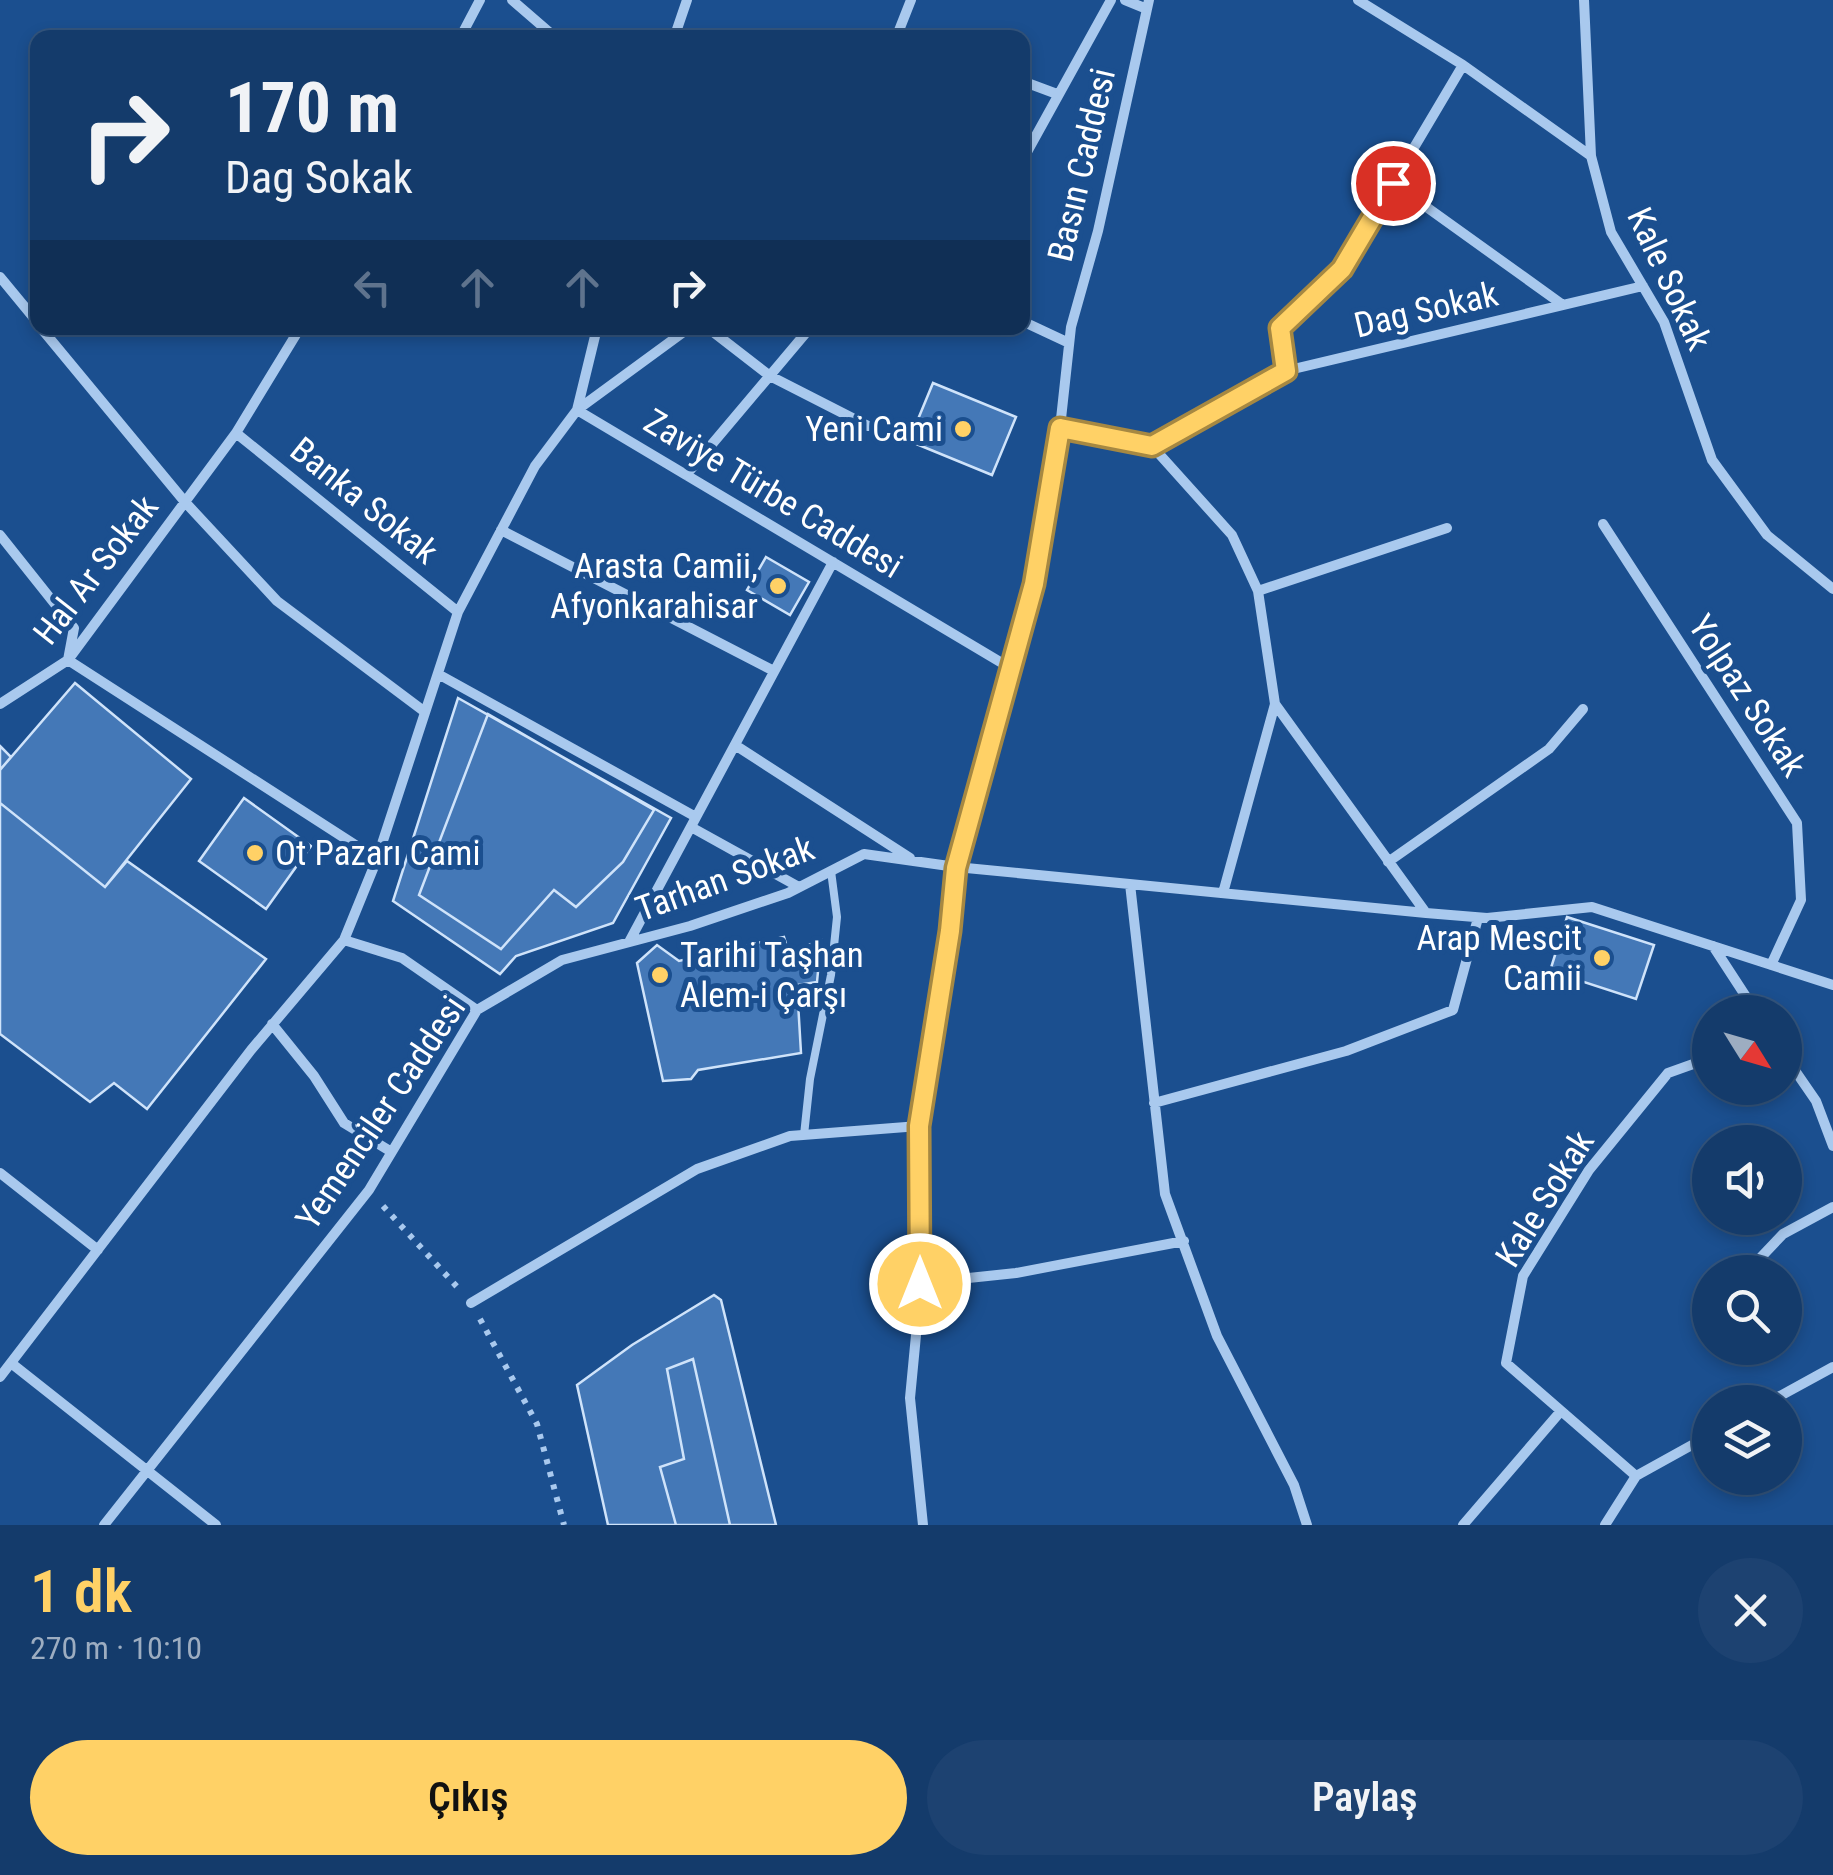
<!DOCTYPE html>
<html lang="tr">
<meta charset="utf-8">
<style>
:root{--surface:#143b6b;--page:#1d4271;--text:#f1f3f6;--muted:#9dadc1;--line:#33557e;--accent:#ffd166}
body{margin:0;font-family:"Roboto Condensed",sans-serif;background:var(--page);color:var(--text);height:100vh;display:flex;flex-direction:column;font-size:38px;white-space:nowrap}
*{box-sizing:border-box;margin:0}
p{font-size:32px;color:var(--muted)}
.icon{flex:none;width:55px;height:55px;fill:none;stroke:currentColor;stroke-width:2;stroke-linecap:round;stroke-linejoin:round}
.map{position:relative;height:1525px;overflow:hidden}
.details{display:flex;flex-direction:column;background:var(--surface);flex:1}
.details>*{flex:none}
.guide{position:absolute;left:30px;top:30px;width:1000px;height:305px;border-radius:20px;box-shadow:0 5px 15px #0003,0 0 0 2px var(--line);background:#143b6b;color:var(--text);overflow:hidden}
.needle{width:65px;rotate:127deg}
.fabs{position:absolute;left:1692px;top:995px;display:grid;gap:20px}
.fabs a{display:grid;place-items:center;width:110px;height:110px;border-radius:50%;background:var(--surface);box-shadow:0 5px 15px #0003,0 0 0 2px var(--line);font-size:50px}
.pin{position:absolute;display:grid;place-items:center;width:85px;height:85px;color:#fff;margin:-42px;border:5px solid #fff;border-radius:50%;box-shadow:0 2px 10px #0007}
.me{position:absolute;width:110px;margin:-55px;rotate:0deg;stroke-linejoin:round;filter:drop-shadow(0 0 8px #0008)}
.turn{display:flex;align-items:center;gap:35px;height:210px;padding:0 30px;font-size:45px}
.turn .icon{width:130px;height:130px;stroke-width:2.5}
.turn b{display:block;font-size:70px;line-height:85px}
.lanes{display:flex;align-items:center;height:95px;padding:0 30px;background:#0003;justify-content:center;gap:50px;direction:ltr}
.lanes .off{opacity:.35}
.round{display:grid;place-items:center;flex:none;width:105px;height:105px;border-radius:52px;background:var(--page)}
.headline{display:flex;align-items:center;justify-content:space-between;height:170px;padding:0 30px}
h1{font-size:60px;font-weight:600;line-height:75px;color:var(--accent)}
.action{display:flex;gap:20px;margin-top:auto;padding:20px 30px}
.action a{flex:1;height:115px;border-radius:60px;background:var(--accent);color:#111;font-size:40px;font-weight:600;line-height:115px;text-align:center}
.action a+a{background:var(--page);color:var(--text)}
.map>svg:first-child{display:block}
.building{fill:#4478b7;stroke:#cfe3fa;stroke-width:2.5}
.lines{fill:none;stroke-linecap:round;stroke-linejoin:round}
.path{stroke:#a9c9ee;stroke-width:6;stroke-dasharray:5 8;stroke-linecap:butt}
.service{stroke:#a9c9ee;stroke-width:8}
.minor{stroke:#a9c9ee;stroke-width:10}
.route-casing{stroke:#a68842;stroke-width:25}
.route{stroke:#ffd166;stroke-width:18}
.poi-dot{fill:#ffd166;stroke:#1b4f8f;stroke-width:4}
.labels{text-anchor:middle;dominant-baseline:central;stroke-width:10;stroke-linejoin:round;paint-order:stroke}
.street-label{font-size:35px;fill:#fff;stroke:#1b4f8f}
.poi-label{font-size:35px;fill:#fff;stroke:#1b4f8f;text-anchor:end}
</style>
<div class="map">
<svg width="1833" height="1525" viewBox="0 0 1833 1525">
<rect width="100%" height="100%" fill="#1b4f8f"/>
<path class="building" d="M933,383L1016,417L992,475L909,441Z
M766,557L809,582L790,615L747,590Z
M75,683L191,779L105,887L0,803V770Z
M458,698L671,818L613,923L516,956L500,974L393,901Z
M488,714L654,810L623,862L576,907L554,890L501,949L419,895Z
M0,746L11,757L0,770Z
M244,798L311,846L266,909L199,861Z
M0,803L105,887L127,861L266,959L147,1109L114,1083L90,1102L0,1034Z
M1567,917L1654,945L1636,999L1550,971Z
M784,937L789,953L821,940L817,982L797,985L801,1053L698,1070L691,1079L663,1081L637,963L657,945L679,961Z
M714,1295L721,1300L776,1525H730L693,1359L667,1369L684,1459L660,1467L676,1525H608L577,1385L632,1345Z
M714,1295L721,1300L776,1525H608L577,1385L632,1345Z"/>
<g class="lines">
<path class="path" d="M383,1206L459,1289
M480,1319L537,1424L564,1525"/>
<path class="service" d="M804,1135L810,1079L831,975L837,917L831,871"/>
<path class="minor" d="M512,0L556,38
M1125,0L1147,9
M1358,0L1463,65L1591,156
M1584,0L1591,156L1611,232L1664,322L1712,460L1767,535L1833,589
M460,38L480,0
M674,38L687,0
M896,38L911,0
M1022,81L1057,94
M1022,161L1111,0
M1393,183L1563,305
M0,277L38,323
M1022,321L1069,343
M41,328L185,502L277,601L425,712
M597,328L577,410L1012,669
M708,328L770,376L868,426
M1285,371L1280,328L1342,269L1463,65
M1060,428L1152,446L1285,371L1643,286
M236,433L458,612
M1152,446L1232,535L1258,591L1275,704L1223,893
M686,475L810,328
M1603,524L1797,823L1801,900L1771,965
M501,530L774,671
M0,535L74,628L68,660L377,859
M1258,591L1447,528
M438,674L696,817
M0,704L68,660L236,433L300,328
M1275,704L1426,913L1487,918L1592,907L1833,985
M735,745L910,858
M691,827L799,887
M1388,862L1549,749L1583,709
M1130,884L1165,1194L1217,1336L1294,1485L1307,1525
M344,940L402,958L477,1010
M629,942L833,562
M1713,946L1756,1012
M272,1024L314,1076L344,1123L390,1151
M1785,1056L1816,1101L1833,1146
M1154,1103L1346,1051L1453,1010L1478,918
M0,1173L98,1250
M1747,1272L1783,1234L1833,1207
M921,1283L1016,1273L1184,1241
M471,1303L697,1169L790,1136L919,1126
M11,1363L216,1525
M0,1377L251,1050L344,940L377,859L458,612L535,466L577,410L689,328
M1769,1402L1833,1367
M1636,1476L1506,1363L1523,1276L1589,1170L1668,1073L1710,1058
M104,1525L369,1190L477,1010L562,960L690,926L788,893L864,854L956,867L1426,913
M923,1525L910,1398L921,1283L919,1126L950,931L956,867L1033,584L1060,428L1071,327L1098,231L1149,0
M1463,1525L1561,1411
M1605,1525L1636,1476L1710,1435"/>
</g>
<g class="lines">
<g class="route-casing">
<path id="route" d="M920,1284L919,1126L950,931L956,868L1034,584L1060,428L1152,446L1286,371L1280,328L1342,269L1393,183"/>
</g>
<use href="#route" class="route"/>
</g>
<g class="poi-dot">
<circle cx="963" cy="429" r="10"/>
<circle cx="778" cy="586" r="10"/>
<circle cx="255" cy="853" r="10"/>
<circle cx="1602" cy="958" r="10"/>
<circle cx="660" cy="975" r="10"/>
</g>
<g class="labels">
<g class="street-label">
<text transform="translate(1082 165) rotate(-77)">Basın Caddesi</text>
<text transform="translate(1669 279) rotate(65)">Kale Sokak</text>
<text transform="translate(1426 310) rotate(-13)">Dag Sokak</text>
<text transform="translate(773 494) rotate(31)">Zaviye Türbe Caddesi</text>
<text transform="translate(364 501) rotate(39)">Banka Sokak</text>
<text transform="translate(96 570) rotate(-52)">Hal Ar Sokak</text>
<text transform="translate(1747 696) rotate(57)">Yolpaz Sokak</text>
<text transform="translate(725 879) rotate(-20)">Tarhan Sokak</text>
<text transform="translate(381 1113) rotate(-56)">Yemenciler Caddesi</text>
<text transform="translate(1545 1199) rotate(-58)">Kale Sokak</text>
</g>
<g class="poi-label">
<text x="943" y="429">Yeni Cami</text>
<text x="758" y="566">Arasta Camii,<tspan x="758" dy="40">Afyonkarahisar</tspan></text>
<text x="275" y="853" text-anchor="start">Ot Pazarı Cami</text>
<text x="1582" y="938">Arap Mescit<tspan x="1582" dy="40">Camii</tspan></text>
<text x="680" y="955" text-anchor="start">Tarihi Taşhan<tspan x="680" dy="40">Alem-i Çarşı</tspan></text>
</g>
</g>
</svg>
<div class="fabs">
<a><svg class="needle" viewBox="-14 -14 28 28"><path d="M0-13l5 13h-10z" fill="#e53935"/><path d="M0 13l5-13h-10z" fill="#9dadc1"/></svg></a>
<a><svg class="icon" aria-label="sound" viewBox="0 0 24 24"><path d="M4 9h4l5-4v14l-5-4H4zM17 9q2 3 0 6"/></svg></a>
<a><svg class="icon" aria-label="search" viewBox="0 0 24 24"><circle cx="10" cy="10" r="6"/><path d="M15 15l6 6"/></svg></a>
<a><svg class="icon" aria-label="layers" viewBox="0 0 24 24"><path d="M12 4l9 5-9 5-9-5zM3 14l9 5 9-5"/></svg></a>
</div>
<div class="pin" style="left:1393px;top:183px;background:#d93025"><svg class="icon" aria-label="arrive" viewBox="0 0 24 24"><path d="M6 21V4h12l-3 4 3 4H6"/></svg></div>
<svg class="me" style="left:920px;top:1284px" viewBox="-20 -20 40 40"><circle r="17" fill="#ffd166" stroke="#fff" stroke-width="3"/><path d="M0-11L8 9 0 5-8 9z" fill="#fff"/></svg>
<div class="guide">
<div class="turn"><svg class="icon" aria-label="right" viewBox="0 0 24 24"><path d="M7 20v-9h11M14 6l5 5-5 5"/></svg><div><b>170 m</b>Dag Sokak</div></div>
<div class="lanes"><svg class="icon off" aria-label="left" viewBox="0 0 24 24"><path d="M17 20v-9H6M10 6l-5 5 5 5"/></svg><svg class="icon off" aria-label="ahead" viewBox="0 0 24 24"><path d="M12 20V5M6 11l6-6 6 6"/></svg><svg class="icon off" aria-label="ahead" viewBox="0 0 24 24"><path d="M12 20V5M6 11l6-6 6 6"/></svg><svg class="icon" aria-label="right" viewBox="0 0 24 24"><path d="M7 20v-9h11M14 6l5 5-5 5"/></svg></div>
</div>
</div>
<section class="details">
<div class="headline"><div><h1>1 dk</h1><p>270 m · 10:10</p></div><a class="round"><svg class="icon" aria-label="close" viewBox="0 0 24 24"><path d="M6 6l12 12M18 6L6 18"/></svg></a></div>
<div class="action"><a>Çıkış</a><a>Paylaş</a></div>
</section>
